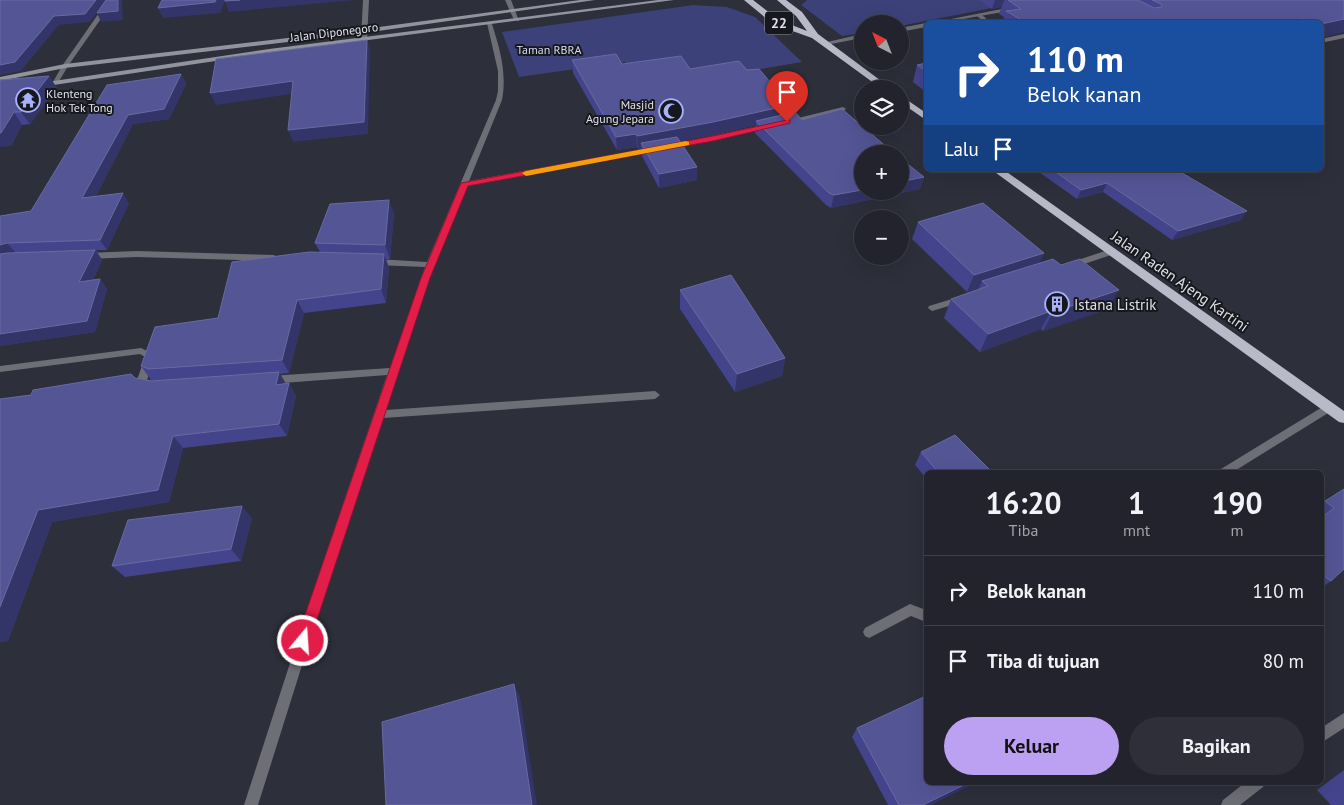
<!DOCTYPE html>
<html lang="id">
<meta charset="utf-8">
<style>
:root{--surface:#22232c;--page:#2e2f38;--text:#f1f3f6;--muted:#a2a4a9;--line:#3f4048;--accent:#bca0f2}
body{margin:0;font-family:"PT Sans",sans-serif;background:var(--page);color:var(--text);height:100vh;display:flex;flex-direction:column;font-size:19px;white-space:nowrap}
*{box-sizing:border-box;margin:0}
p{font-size:16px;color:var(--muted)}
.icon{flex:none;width:28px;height:28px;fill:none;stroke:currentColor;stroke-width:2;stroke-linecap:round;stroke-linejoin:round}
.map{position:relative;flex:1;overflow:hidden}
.drawer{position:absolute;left:924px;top:470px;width:400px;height:315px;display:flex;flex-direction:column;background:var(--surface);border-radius:8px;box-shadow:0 5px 20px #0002,0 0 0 1px var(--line)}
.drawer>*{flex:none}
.hud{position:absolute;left:924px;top:20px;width:400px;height:152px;border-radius:8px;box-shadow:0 5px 20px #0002,0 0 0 1px var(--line);background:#1a4fa0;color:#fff;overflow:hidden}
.needle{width:32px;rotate:318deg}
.controls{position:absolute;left:854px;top:15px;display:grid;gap:10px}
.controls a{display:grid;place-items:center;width:55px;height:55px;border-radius:50%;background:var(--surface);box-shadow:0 5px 20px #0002,0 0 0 1px var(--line);font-size:25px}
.pin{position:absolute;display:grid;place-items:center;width:42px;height:42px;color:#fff;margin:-51px -21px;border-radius:50% 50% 50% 0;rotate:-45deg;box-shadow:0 0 5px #0007}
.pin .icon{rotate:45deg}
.me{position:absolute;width:55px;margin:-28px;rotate:18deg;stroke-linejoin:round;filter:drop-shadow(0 0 4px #0008)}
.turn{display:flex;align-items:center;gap:18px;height:105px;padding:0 20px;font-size:22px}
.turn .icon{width:65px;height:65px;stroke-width:2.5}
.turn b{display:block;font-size:35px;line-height:42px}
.then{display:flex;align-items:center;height:48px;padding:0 20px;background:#0003;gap:10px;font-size:19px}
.eta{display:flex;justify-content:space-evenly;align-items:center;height:85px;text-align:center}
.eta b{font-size:30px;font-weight:600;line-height:35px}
.button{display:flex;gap:10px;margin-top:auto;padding:10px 20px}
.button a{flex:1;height:58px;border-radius:30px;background:var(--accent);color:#111;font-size:20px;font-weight:600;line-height:58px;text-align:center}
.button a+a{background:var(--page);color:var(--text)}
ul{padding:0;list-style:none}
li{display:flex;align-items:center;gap:15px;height:70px;padding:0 20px;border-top:1px solid var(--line)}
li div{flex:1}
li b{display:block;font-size:19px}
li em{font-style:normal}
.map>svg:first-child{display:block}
.green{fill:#3c4179}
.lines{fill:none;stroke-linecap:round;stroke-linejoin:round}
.service{fill:#6e6f76;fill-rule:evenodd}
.minor{fill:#6e6f76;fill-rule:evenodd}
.tertiary{fill:#6e6f76;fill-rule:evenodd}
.secondary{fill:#91939d;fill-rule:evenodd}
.trunk{fill:#b8bac8;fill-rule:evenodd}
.wall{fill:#43448b}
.shaded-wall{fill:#333467}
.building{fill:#545595;stroke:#696aa2}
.route{fill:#e11d48;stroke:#92132f}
.slow{fill:#f59e0b}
.labels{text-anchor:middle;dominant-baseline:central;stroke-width:4;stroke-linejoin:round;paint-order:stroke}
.far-street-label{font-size:12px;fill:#dfe0e8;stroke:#17181d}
.far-park-label{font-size:12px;fill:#d7dbf1;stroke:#17181d}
.far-poi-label{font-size:12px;fill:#dfe0e8;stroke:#17181d;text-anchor:start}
.shield{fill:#17181d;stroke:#a3a4ab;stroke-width:1}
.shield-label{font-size:14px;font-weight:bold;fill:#dfe0e8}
.street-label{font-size:15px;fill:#dfe0e8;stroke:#17181d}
.poi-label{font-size:15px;fill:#dfe0e8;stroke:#17181d;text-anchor:start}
</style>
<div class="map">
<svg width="1344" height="805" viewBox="0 0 1344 805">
<rect width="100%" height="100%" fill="#2d2f3b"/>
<path class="green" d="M807,0H984L997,7L900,26V24H862V33L842,36L801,5Z
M693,5L727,7L755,17L802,62L743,72L637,83L625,62L519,77L502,32Z"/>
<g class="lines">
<path class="service" d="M1012,7L1014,8V10L946,22H936Z
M926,23V27L900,32V28Z
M862,34V38L826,45L823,43Z
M1344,34V38L1321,43V39Z"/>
<path class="minor" d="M977,14H981L990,22H984L977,16Z
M487,23L492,24C500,49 507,74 502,100L469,181L655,147L659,149L655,151L467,186L429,278L386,410L655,391L660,395L655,399L383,418L327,586L258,805H244L315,586L387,375L270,384L265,380L270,376L390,368L425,267L376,265L372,262L376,259L427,262L496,100L498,91V71Z
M843,107L846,109L845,110L789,123L786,121Z
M768,124L770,125V127L669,149L665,147L669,145Z
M1111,249L1114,250V254L1072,268L1068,265L1069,263Z
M137,251L274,255L278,258L274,261L137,257L86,259L82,256L86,253Z
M962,296L966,299L965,301L932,311L928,308L929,306Z
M141,348L153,354L155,356L147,380L156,387L151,391L141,387L137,380L145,357L140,354L0,372V366Z
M1329,403L1333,404L1334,407L1333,410L1233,472H1220L1221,469Z
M910,604L926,610V622L911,616L873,636L869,638L865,636L863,632L865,628Z
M1344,713V728L1321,743V728Z
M1246,782H1265L1263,787L1240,805H1221L1223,800Z"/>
<path class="tertiary" d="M108,0H114L68,66L58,83H54L53,82L62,66Z
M363,0H369L367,39L364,41L361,39Z
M505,0H511L519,21L514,20Z"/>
<path class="secondary" d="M580,0H595L364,33L65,68L0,81V77L65,64L364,29Z
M658,0H674L269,53L40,87L37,85L40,83L269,49Z"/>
<path class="trunk" d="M744,0H753L779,20L807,31L796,16L777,0H786L802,12L818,34L892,89H882L812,38L773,24Z
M900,95L926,113V120L900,102Z
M992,170H1004L1344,411V423L1339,422Z"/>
</g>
<path class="wall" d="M979,0H1003L1001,7L992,9Z
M1004,0H1344V32L1321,22H1003L1004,17L999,14Z
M572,60L690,69L747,70L789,113L924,177L920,189L831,208L826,205L755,133L756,125L713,135L680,141L697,167V180L659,188L642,156L641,148L638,149L637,147L617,150L573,73Z
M926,63V92L913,82L917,65Z
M181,74L186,84L169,119L133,124L96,196L129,203L107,250H96L102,260L93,280L100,279L107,289L95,332L0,346V216L31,211Z
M49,76L57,88L30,124L22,125L11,146L0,80Z
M1036,170H1177L1241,220L1172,240L1103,192L1077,199Z
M394,213L390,259H386L389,268L386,303L304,313L289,373L280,374L286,384L289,383L296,396L287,436L183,448L169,502L52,522L8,641L0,642V399L31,395L135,378L152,381H155L151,380L141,366L218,318L320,252L315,243Z
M918,222L1044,253L1039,264L1108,309L1043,331L1041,329L980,352L944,318L951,299L979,290V288L967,292L912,239Z
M680,290L785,358L782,376L735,392L680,309Z
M921,452L992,472H926V478L915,465Z
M1344,489L1331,581L1321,588V505Z
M252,518L241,561L125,577L112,566Z
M857,728L926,782H977L930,805H888L852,737Z
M1344,770V805H1331L1317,790Z"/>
<path class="shaded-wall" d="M96,0H122L123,20L101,22L97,13L90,22L59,25L21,71L0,75V65L54,16Z
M216,0H355L229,12L225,2L220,13L163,18L158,8Z
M995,0H1003L1001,7L992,9Z
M1303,19L1301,22H1284Z
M1344,19V32L1321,38V24Z
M367,40L370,51L368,134L293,142L288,130Z
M181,74L186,84L169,119L133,124L90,208L82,198L128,115Z
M49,76L57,88L30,124L21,112Z
M293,81L298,93L216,105L210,93Z
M790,105L788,118L756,121V125L713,135L644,148L641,143V148L638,149L637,136Z
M14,112L22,125L11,146L0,147V133Z
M636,134L637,147L617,150L616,137Z
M697,167V180L659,188V174Z
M924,177L920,189L831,208L834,195L862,190V191H900V182Z
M1107,183L1103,192L1077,199L1081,190Z
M123,193L129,203L107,250L100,240Z
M389,200L394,213L390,259L385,245Z
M1247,211L1241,220L1172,240L1178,231Z
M7,243L16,253L0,257V245Z
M95,250L102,260L87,292L79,282Z
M1044,253L1036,271L982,281L979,288L967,292L974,275Z
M384,254L389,268L386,303L381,289Z
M100,279L107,289L95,332L0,346V334Z
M1119,290L1108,309L1043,331L1053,312Z
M297,300L304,313L289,373L282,360Z
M1051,311L1041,329L980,352L988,334Z
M785,358L782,376L735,392L737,374Z
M279,372L286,384L276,385Z
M289,383L296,396L287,436L279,424Z
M173,436L183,448L169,502L52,522L8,641L0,642V607L38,510Z
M242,506L252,518L241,561L231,549Z
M514,684L520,697L537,805H532Z
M970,782H977L930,805H923Z"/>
<path class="building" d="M0,0H96L85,14L54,16L15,62L0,65Z
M106,0H118V11L97,13Z
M162,0H216L215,2L158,8Z
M225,0H240L225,1Z
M1008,0H1138L1154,8L1162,7L1161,4L1152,0H1344V19L1321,24V22H1310L1303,19L1284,22H1025L1006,11L1021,9Z
M367,40L364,122L288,130L293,81L210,93L216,59Z
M616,54L622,64L681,56L690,69L739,61L747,70L759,69L790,105L713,122L637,136L636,134L616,137L572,60Z
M926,63V71L917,65Z
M181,74L164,109L128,115L82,198L123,193L100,240L7,243L0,245V216L31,211L107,85Z
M49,76L21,112H14L1,133H0V80Z
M842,109L895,154H862V190L834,195L829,193L756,121L795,112L802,120Z
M677,137L697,167L659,174L641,143Z
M900,158L924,177L900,182Z
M1053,170H1177L1247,211L1178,231L1107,183L1081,190Z
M389,200L385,245L315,243L330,204Z
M983,203L1044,253L974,275L918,222Z
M95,250L79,282L100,279L87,321L0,334V254L8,253Z
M309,252L384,254L381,289L297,300L282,360L149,369L141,366L155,327L218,318L232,262Z
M1053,259L1061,265L1080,259L1119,290L1053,312L1051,311L988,334L951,299L988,286L982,281Z
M731,275L785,358L737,374L680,290Z
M279,372L276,385L289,383L279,424L173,436L158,490L38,510L0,607V399L31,395L33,390L131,374L135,378L152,381Z
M955,435L992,472H938L921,452Z
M1344,489V569L1331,581L1323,575L1321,576V518L1334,508L1325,501Z
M242,506L231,549L112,566L128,520Z
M514,684L532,805H386L382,722Z
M926,696V782H970L923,805H899L857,728Z"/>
<path class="route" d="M787,120H790V123L713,141L468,186L430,278L310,641L308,646L303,648L298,646L296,641L421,278L461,183L713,136Z"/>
<path class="slow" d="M686,141L689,142V145L526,176L522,173L526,171Z"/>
<defs>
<g id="temple-ring" transform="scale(1.25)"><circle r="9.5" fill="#17181d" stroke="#a7b1fc" stroke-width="1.5"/><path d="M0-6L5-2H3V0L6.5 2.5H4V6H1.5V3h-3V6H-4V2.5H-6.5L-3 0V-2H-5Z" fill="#a7b1fc"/></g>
<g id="mosque-ring" transform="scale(1.25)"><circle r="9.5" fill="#17181d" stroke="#a7b1fc" stroke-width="1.5"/><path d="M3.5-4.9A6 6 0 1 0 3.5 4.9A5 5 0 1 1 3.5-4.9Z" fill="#a7b1fc"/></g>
<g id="building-ring" transform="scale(1.25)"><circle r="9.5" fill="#17181d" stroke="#a7b1fc" stroke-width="1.5"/><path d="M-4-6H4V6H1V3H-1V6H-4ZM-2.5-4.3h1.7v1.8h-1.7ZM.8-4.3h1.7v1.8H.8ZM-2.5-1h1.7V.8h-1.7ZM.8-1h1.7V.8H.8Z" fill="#a7b1fc"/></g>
</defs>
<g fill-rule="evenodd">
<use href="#temple-ring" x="28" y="100"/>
<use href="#mosque-ring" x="671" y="111"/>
<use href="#building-ring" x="1057" y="304"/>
</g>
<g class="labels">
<g class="far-street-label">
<text transform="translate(334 32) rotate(-7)">Jalan Diponegoro</text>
</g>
<g class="far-park-label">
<text x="549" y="49">Taman RBRA</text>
</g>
<g class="far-poi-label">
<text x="46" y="93">Klenteng<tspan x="46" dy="14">Hok Tek Tong</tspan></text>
<text x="654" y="104" text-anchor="end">Masjid<tspan x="654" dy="14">Agung Jepara</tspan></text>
</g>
<rect class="shield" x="765" y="11.5" width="28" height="23" rx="4"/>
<g class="shield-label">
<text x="779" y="23">22</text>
</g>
<g class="street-label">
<text transform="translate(1180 281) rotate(35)">Jalan Raden Ajeng Kartini</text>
</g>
<g class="poi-label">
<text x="1074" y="304">Istana Listrik</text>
</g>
</g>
</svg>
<div class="controls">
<a><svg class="needle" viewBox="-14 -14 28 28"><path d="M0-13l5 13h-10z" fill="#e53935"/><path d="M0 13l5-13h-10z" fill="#a2a4a9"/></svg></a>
<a><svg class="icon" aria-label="layers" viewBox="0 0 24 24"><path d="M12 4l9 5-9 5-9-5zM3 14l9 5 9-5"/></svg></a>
<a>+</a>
<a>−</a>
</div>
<div class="pin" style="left:787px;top:122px;background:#d93025"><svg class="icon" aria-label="arrive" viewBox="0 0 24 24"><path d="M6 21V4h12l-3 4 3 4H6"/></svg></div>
<svg class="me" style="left:303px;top:641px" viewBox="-20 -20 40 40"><circle r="17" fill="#e11d48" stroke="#fff" stroke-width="3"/><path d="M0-11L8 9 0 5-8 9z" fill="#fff"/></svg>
<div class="hud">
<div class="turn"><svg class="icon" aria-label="right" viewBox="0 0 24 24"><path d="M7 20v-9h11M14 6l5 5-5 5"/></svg><div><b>110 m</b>Belok kanan</div></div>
<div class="then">Lalu<svg class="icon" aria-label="arrive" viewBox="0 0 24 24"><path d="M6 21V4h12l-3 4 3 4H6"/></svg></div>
</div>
<section class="drawer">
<div class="eta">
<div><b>16:20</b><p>Tiba</p></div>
<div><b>1</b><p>mnt</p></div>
<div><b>190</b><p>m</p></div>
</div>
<ul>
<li><svg class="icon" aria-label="right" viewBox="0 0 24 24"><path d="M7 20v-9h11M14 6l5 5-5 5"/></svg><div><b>Belok kanan</b></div><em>110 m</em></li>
<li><svg class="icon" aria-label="arrive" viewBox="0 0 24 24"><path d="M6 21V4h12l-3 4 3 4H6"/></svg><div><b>Tiba di tujuan</b></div><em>80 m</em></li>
</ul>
<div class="button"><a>Keluar</a><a>Bagikan</a></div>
</section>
</div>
